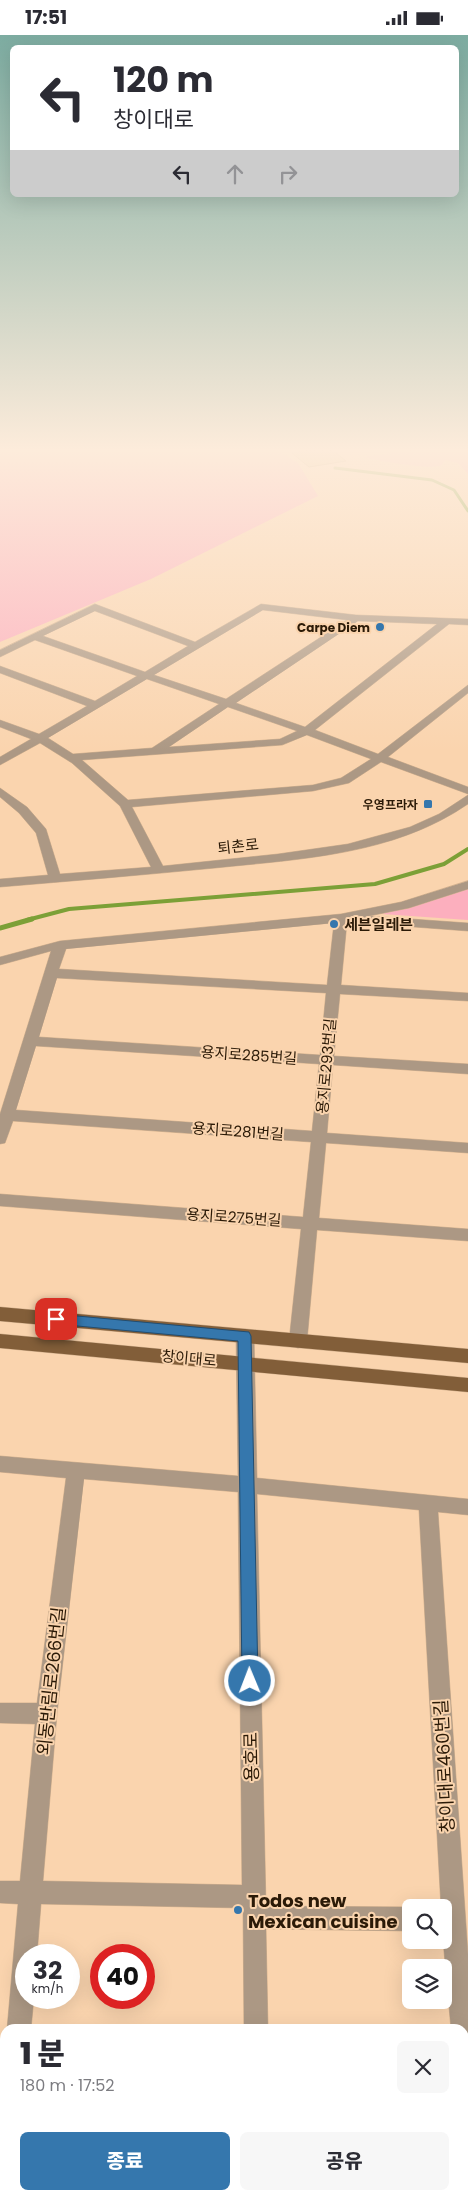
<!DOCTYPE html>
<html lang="ko">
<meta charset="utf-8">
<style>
:root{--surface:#fff;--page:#f7f7f7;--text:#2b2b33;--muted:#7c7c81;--accent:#3577ad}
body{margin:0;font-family:Poppins,"Noto Sans KR",sans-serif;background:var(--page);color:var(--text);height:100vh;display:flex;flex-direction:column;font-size:19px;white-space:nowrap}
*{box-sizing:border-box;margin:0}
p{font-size:16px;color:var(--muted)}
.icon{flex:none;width:28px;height:28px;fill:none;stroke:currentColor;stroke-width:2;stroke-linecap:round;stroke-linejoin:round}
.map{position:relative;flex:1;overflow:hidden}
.panel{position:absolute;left:0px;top:1989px;width:469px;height:176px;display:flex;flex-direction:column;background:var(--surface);border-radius:15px 15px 0 0;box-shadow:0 5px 20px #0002}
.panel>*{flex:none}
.top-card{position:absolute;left:10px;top:10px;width:449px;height:152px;border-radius:8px;box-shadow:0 5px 20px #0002;background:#fff;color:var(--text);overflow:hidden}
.tools{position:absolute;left:402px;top:1864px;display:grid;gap:10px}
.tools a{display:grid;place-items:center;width:50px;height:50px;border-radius:8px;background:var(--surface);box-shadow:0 5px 20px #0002;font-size:25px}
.speed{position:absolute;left:15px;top:1909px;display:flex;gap:10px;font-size:25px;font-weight:700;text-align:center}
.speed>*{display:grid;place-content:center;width:65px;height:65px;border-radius:50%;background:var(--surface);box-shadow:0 5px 20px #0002;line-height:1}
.speed small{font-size:12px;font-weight:400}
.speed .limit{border:8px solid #d22;background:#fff;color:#111}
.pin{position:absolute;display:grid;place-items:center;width:42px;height:42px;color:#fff;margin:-21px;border-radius:10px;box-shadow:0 2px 8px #0006}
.me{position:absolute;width:55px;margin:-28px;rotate:359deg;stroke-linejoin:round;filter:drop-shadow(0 0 4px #0008)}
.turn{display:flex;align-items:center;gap:18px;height:105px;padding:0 20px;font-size:22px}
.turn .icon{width:65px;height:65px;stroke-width:2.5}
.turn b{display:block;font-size:35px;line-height:42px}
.lanes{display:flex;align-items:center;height:48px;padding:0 20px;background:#0003;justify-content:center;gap:25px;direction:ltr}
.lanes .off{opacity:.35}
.round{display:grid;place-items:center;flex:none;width:52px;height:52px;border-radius:8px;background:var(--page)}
.head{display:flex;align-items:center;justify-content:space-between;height:85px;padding:0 20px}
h1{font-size:30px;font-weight:800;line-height:38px}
.button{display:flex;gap:10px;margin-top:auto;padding:10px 20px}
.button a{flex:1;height:58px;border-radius:8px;background:var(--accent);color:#fff;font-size:20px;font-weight:800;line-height:58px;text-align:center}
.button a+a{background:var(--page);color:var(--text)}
.status{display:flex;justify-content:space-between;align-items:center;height:35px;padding:0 25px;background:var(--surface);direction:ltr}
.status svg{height:14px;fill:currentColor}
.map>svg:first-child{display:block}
.green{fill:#fcafbe}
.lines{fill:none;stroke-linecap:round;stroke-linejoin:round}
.stream-far2{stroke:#7ca037;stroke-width:3}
.stream-far1{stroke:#7ca037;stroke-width:4}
.stream{stroke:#7ca037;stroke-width:5}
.building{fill:#dbc085;stroke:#af955b}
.minor-casing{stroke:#d5b390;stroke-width:1}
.major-casing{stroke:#d5b390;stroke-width:1}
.minor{fill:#ac9884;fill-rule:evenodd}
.major{fill:#825e39;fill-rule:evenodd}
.route{fill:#3577ad;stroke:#224d70}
.poi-dot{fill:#3577ad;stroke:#fad4ae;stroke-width:2}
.labels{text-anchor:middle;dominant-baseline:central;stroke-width:4;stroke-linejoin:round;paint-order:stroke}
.far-poi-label{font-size:12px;font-weight:bold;fill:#2b1a07;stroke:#fad4ae;text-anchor:end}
.street-label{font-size:15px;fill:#2b1a07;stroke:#fad4ae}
.poi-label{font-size:15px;font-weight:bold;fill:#2b1a07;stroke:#fad4ae;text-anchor:start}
.near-street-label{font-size:18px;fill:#2b1a07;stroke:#fad4ae}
.near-poi-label{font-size:18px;font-weight:bold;fill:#2b1a07;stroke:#fad4ae;text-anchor:start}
</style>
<div class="status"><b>17:51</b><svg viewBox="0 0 49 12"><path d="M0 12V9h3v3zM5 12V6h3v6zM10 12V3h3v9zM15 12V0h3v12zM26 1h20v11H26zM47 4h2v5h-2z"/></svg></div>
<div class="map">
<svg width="468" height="2164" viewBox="0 0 468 2164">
<rect width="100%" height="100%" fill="#fad4ae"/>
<path class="green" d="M0,413H274L298,428L318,461L151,544L0,607Z
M426,413H468V439L458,428L446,425C444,426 443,429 441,430C433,436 375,425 363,422Z
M468,853V885L382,879Z"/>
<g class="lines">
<path class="stream-far2" d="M335,433L432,445L454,455L468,476"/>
<path class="stream-far1" d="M27,885L69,874L375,849L444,829L468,814"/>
<path class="stream" d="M0,893L32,884"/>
</g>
<path class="building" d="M322,413H330L346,426L309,432L292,418Z"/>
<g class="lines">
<g class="minor-casing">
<path id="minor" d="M95,569L195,607L261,569L356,580L468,584V590L449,589L315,695L378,719L468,650V658L388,722L468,752V759L381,727L349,748L313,756L132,772L163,831L278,819L348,809L410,792L439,779L468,760V769C394,820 301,824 215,833C143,840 72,846 0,852V844L48,840L36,798L19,778L0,762V753L27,772L46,794L60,839L151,832L120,771L72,728L40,708L0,730V722L31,704L0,692V685L39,699L87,671L0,638V631L95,666L137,641L35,605L0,622V615ZM263,575L347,585L226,664L154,640ZM95,576L188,611L145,637L43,601ZM358,586L437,589L305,692L236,668ZM147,644L219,669L152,713L73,719L48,703ZM228,672L297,696L280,704L169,712ZM307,700L371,724L341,743L313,750L128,765L82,725L282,710Z
M468,846V854L409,873L369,881L468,888V896L347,887L341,950L468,958V966L340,959L334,1021L468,1029V1039L333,1030L327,1098L468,1108V1118L326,1108L319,1183L468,1194V1206L317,1195L307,1306L304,1311L298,1313L292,1311L289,1306L301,1194L0,1171V1159L303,1182L311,1107L13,1086L5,1108L0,1109V1079L51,916L0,930V922L60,906L341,879L401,867ZM334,888L327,950L59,934L66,914ZM57,943L326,958L320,1020L39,1002ZM36,1011L319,1029L312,1096L16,1075Z
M245,1294L251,1296L254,1301L257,1443L468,1464V1480L438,1477L468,1919V2067L464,2066V1994H451L443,1905L444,1872H441L419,1475L257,1459L266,1871L411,1872V1896L266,1894L268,1994H244L243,1873L41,1869L37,1920H26V1962H34L31,1994H7L18,1869L0,1868V1846H20L35,1689L0,1688V1668H37L66,1443L0,1437V1421L238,1441L236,1301L239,1296ZM84,1444L238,1457L242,1850L43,1846L57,1679Z
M5,2141V2160H17V2164H0V2143Z
M245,2160H271V2164H245Z"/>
</g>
<g class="major-casing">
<path id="major" d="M0,1272L468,1314V1328L0,1286Z
M0,1299L468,1343V1357L0,1313Z"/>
</g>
<use href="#minor" class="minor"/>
<use href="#major" class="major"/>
</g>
<linearGradient id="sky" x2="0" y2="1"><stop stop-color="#7daca1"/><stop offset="0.58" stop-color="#fdecdb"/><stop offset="1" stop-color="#fdecdb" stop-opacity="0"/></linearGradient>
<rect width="468" height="716" fill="url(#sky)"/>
<path class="route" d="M56,1279L249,1297L251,1301L258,1646L256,1651L250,1654L245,1651L242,1646L238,1306L56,1289L50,1284Z"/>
<g class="poi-dot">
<circle cx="380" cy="592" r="5"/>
<rect x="423" y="764" width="10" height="10" rx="2.5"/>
<circle cx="334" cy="889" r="5"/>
<circle cx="238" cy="1875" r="5"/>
</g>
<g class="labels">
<g class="far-poi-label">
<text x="370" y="592">Carpe Diem</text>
<text x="418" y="769">우영프라자</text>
</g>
<g class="street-label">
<text transform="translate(238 811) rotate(-6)">퇴촌로</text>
<text transform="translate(249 1020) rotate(4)">용지로285번길</text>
<text transform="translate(326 1031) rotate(-85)">용지로293번길</text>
<text transform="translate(238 1096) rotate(4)">용지로281번길</text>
<text transform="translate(234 1182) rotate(4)">용지로275번길</text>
<text transform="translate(189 1323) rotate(5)">창이대로</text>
</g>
<g class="poi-label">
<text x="344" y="889">세븐일레븐</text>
</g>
<g class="near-street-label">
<text transform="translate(51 1646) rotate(-84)">외동반림로266번길</text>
<text transform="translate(251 1722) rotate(-91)">용호로</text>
<text transform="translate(444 1731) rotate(-93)">창이대로460번길</text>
</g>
<g class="near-poi-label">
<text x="248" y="1865">Todos new<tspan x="248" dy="21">Mexican cuisine</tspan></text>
</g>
</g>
</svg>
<div class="tools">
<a><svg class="icon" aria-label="search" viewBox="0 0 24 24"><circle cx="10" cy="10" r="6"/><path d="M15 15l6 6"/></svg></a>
<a><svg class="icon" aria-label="layers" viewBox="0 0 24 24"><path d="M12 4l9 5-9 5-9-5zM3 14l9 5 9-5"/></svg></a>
</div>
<div class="speed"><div>32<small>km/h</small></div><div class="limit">40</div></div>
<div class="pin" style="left:56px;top:1284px;background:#d93025"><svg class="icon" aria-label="arrive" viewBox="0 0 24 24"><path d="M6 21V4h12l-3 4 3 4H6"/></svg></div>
<svg class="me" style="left:250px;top:1646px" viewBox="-20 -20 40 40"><circle r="17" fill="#3577ad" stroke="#fff" stroke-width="3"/><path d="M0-11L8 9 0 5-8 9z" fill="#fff"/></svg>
<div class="top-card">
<div class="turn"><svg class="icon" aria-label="left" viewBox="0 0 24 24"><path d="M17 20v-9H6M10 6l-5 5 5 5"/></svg><div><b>120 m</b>창이대로</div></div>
<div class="lanes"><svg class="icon" aria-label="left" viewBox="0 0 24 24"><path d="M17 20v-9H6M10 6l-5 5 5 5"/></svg><svg class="icon off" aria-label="ahead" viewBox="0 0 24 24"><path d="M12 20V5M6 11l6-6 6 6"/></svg><svg class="icon off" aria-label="right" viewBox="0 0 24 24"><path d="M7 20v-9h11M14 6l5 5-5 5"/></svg></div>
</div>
<section class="panel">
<div class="head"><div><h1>1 분</h1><p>180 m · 17:52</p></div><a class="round"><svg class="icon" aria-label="close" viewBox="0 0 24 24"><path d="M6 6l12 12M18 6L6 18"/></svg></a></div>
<div class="button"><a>종료</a><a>공유</a></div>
</section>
</div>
